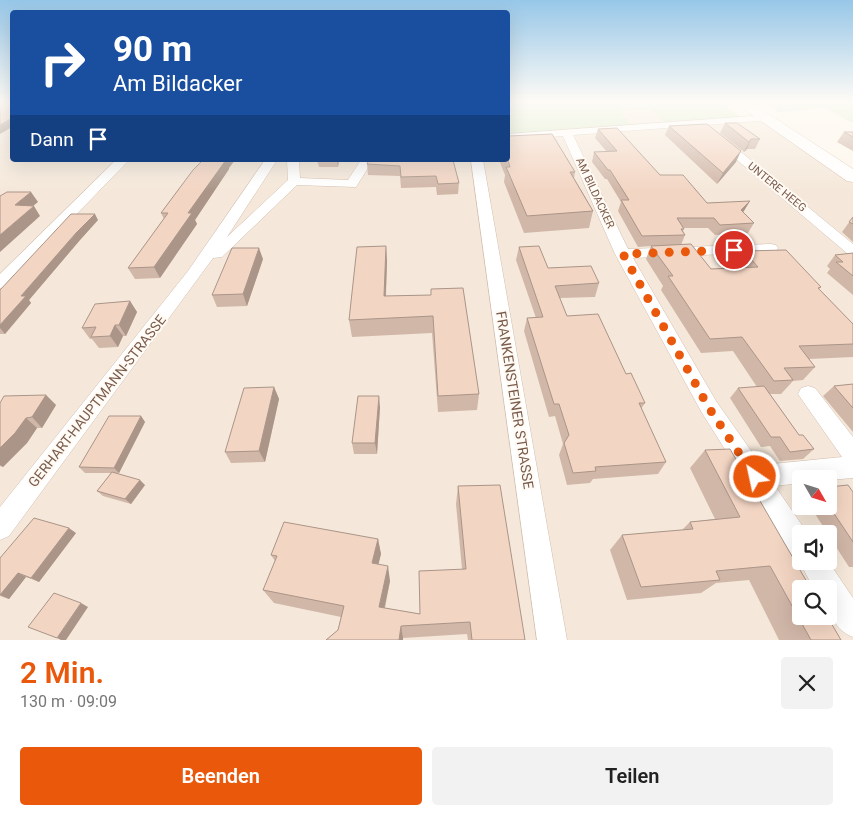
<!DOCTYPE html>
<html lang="de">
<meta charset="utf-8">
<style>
:root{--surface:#fff;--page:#f2f2f2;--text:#222;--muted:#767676;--accent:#ea580c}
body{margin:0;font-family:Roboto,sans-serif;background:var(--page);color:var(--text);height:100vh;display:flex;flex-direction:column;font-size:19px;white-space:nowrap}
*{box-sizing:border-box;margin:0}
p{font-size:16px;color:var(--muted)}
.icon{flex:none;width:28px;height:28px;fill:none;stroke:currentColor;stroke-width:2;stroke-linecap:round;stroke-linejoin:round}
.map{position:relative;height:640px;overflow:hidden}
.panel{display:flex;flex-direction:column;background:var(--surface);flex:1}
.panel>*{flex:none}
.guide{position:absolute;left:10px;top:10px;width:500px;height:152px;border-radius:5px;box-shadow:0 5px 20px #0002;background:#1a4fa0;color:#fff;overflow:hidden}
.needle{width:32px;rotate:129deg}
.controls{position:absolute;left:792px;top:470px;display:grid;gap:10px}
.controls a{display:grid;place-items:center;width:45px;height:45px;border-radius:5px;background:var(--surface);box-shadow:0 5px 20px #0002;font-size:25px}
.pin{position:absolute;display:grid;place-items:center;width:42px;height:42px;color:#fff;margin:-21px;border:2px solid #fff;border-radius:50%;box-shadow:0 1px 5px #0007}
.me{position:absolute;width:55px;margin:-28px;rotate:326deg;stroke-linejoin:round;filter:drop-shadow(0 0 4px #0008)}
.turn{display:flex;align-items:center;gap:18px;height:105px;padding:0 20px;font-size:22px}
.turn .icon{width:65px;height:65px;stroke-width:2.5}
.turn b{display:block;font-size:35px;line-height:42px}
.then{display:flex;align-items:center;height:48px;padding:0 20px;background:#0003;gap:10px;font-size:19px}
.round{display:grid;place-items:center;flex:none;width:52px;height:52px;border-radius:5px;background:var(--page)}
.headline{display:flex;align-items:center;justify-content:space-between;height:85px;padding:0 20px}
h1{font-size:30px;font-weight:600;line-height:38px;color:var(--accent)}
.action{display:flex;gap:10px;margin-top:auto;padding:10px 20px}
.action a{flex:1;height:58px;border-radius:5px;background:var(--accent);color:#fff;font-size:20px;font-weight:600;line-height:58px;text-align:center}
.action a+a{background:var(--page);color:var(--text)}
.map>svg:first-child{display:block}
.residential{fill:#f5e8da;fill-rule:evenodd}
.green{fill:#d8ecc9}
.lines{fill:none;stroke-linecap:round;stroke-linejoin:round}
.minor-casing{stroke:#d1beb0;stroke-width:1}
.secondary-casing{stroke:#d6c0b0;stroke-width:1}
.minor{fill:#fff;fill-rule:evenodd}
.secondary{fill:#fff;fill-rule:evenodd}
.wall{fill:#d1b7a8}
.shaded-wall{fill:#aa9588}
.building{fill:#f3d5c3;stroke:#aa9588}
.route{stroke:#ea580c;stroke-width:9;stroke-dasharray:0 16.2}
.labels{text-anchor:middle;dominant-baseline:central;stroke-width:4;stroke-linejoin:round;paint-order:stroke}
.far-street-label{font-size:11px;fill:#7a5c4d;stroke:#fffaf3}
.street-label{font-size:14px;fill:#7a5c4d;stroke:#fffaf3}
</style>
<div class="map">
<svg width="853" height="640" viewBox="0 0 853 640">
<rect width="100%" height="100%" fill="#fdf6ec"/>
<path class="residential" d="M0,102H12V160H508V134L630,125L619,111L650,110L741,117L758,116L853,177V640H0ZM801,479H829V506H801ZM801,534H829V561H801ZM801,589H829V616H801Z"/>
<path class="green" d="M508,102H719L741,117L665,123L650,110L620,111L631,125L508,134Z
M764,102H853V123L825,108L779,112Z"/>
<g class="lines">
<g class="minor-casing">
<path id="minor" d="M766,115L771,118L770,120L573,135L628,249L771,244L776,245L778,248L776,251L771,252L633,258L716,401L761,465L842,457L798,394L801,388L808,386L815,388L853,437V478L829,480L801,479V483L775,486L808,534H801V561H828L853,598V637C831,628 829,610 829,589H814L799,561L800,558L792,555L702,413L615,254L563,136L508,140V134Z
M721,138L725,139L853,244V255L848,254L717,143L716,141L717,139Z
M116,160H129L6,287L0,288V274Z
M265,160H277L227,237L288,180L287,160H299L300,178L348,180L361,160H373L356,187L297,185L222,257L213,258L9,536L0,540V507L188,271Z
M471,160H483L567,640H537Z"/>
</g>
<g class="secondary-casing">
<path id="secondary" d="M734,102H750L853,169V182L847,181Z"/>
</g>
<use href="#minor" class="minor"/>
<use href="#secondary" class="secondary"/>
</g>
<path class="wall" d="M725,123L760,139L755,149H747L744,152L720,133Z
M669,126L736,162L717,184L665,135Z
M598,129L660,175L707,203L743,212L754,223L748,233L715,235L708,228H684L683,231L685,235L681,245L711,269L738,267L736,265L744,251L821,287L819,289L853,324V357L809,359L815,367L803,380L793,381L781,394H770L799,435L814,449L803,459L780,461L770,446L761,447L730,398L738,388L757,387L733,351L701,353L661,290L663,286L646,259L651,246L638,247L618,211L621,202L607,179H605L592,162L594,152H607L595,138Z
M844,132H853V151L837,142Z
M317,160H339L338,167H319Z
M453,160L459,183L458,194L437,195L436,187L401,188L400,176L368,175L367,164Z
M499,160H508L575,172L574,178L593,211L589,228L524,233L504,182L505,175Z
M229,168V169L195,220L197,224L160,278L135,279L128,268L164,219L161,213Z
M853,217V242L842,232Z
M98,220L80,240L29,300L31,303L5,334H0V290Z
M386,246L387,262L386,296L431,295L479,394L477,410L438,412L432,333L352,337L349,320Z
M519,247L548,268L599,283L595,297L560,298L567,316L626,374L645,403L641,409L666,462L658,474L593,479L590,483L567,485L559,455L563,444L555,416L549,417L524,331L527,318H536L516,260Z
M853,253V295L827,273L830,269L827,266L835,255Z
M263,259L247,306L217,307L212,295Z
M130,301L137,312L126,336H123L118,347L99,348L92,339H90L82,328Z
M853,384V432L823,396L834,386Z
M274,387L279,399L265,462L231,463L225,452Z
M46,395L56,405L42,428H37L27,443L3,467L0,466V403Z
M380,407L377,454H354L352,443Z
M141,416L145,422L119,473H117L145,485L131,504L103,496L97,491L111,473H85L79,467Z
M705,450L841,640H779L749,580L716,583L701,593L627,600L610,550L622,535L682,530L690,522L715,519L690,468Z
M458,486L525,640H468L467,634L403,638V640H326L338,630L341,617L274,603L263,590L275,561L271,555L378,539L381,554L378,565L390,581L385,608L420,614L462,569L456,504Z
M853,492V567H849L829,536V534H828L810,506H829Z
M76,533L39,582L26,577L9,599L0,596V558Z"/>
<path class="shaded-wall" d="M12,118V127L0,134V125Z
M751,139L747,149L744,152L749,142Z
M741,151L736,162L717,184L723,173Z
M224,160H235L229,168V169L195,220L197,224L160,278L154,267L188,213Z
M337,160H339L338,167Z
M31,192L38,202L22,215L15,205Z
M750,201L744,211L736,220L741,210Z
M34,206L40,216L0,252V235Z
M95,214L98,220L80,240L29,300L31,303L5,334L0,328V325L21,296L76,233Z
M386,246L387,262L385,313L384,296Z
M259,248L263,259L247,306L243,294Z
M130,301L137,312L126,336L119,325Z
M115,325L123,336L118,347L110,336Z
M274,387L279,399L265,462L259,451Z
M46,395L56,405L42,428L32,417Z
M379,396L380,407L377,454L375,443Z
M141,416L145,422L119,473L114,468Z
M26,418L37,428L27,443L3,467L0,465V448Z
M140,480L145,485L131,504L125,499Z
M69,528L76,533L39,582L31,578Z
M378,539L381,554L375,578L372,563Z
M388,566L390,581L382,619L379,607Z
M18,573L26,577L9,599L0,595Z
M81,603L88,607L66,640H61L57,638Z
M401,626L403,638V640H399Z"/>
<path class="building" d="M0,102H12V118L0,125Z
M725,123H737L760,139H751L749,142Z
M707,124L741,151L723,173L669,126Z
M617,128L660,175H683L707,203L750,201L741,210L754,223L720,225L714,218H677L684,229H681L685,235L642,236L621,200H629L610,170H608L594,152L617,151L598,129Z
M844,132H853V137Z
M552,134L575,172H570L593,211L527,216L506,167H510L508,160V136Z
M203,160H226L188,213H192L154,267L128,268L168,213H161L193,170Z
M369,160H453L459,183L438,184L436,176L401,177L400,166L367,164Z
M7,192H31L15,205L34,206L0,235V196Z
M71,214H95L76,233L21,296H26L0,325V290Z
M853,217V224L849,222Z
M691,244L711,269L758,267L744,251L786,250L821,287L818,288L853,324V344L799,346L815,367L784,368L793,380L774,381L742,337L710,339L668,276H673L651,246Z
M386,246L384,296L431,295V289L463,288L479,394L438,396L433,316L349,320L357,247Z
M539,246L548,268L591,266L599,283L555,286L567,316L598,314L626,374L631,373L645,403H639L666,462L595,467L596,471L573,473L564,443L569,435L559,404H554L527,318L543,317L519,247Z
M232,248H259L243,294L212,295Z
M853,253V276L836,262H843L835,255Z
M130,301L119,325H115L110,336L91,337L96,327L82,328L95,304Z
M853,384V408L834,386Z
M764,386L799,435H803L814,449L790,452L780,437H771L738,388Z
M274,387L259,451L225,452L244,388Z
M46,395L32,417L26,418L15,433L0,448V403L4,396Z
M358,396H379L375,443H352Z
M109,416H141L114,468L79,467Z
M730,449L811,589H801V616H827L841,640H811L770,566L716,571L720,580L641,587L622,535L693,529L690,522L740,517L705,450Z
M112,472L140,480L125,499L97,491Z
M500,485L525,640H472L470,622L401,626L399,640H326L338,630L344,606L263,590L277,556L271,555L284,522L378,539L372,563L388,566L379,607L420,614L419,571L466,569L458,486Z
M848,485L853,492V542L829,506V487Z
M34,518L69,528L31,578L18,573L0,595V558Z
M54,593L81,603L57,638L28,627Z"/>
<linearGradient id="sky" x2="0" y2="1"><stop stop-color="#97c7e8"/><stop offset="0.53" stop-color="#fefbf6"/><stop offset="1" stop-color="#fefbf6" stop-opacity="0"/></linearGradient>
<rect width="853" height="191" fill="url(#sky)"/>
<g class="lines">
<path class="route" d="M734,250L623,254L709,408L755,477"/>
</g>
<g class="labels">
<g class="far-street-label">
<text transform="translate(777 187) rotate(39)">UNTERE HEEG</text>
<text transform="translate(595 193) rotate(65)">AM BILDACKER</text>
</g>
<g class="street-label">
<text transform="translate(515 400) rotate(81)">FRANKENSTEINER STRASSE</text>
<text transform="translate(97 401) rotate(-52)">GERHART-HAUPTMANN-STRASSE</text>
</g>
</g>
</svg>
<div class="controls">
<a><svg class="needle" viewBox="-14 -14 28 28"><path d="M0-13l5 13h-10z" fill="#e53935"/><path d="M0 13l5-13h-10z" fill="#767676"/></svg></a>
<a><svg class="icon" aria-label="sound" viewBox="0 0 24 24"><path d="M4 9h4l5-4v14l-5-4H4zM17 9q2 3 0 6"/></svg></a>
<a><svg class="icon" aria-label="search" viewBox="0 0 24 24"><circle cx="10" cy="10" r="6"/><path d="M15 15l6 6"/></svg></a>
</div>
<div class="pin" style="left:734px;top:250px;background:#d93025"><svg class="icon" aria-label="arrive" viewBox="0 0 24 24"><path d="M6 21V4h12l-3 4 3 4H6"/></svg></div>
<svg class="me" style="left:755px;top:477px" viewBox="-20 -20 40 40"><circle r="17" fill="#ea580c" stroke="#fff" stroke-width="3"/><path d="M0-11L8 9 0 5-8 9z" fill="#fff"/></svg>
<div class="guide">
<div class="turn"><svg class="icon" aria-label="right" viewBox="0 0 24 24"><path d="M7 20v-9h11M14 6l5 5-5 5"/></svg><div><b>90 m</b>Am Bildacker</div></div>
<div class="then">Dann<svg class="icon" aria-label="arrive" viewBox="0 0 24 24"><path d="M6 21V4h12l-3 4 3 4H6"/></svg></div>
</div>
</div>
<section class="panel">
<div class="headline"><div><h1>2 Min.</h1><p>130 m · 09:09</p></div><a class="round"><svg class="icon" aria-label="close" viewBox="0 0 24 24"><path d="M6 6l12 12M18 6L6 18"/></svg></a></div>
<div class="action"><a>Beenden</a><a>Teilen</a></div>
</section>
